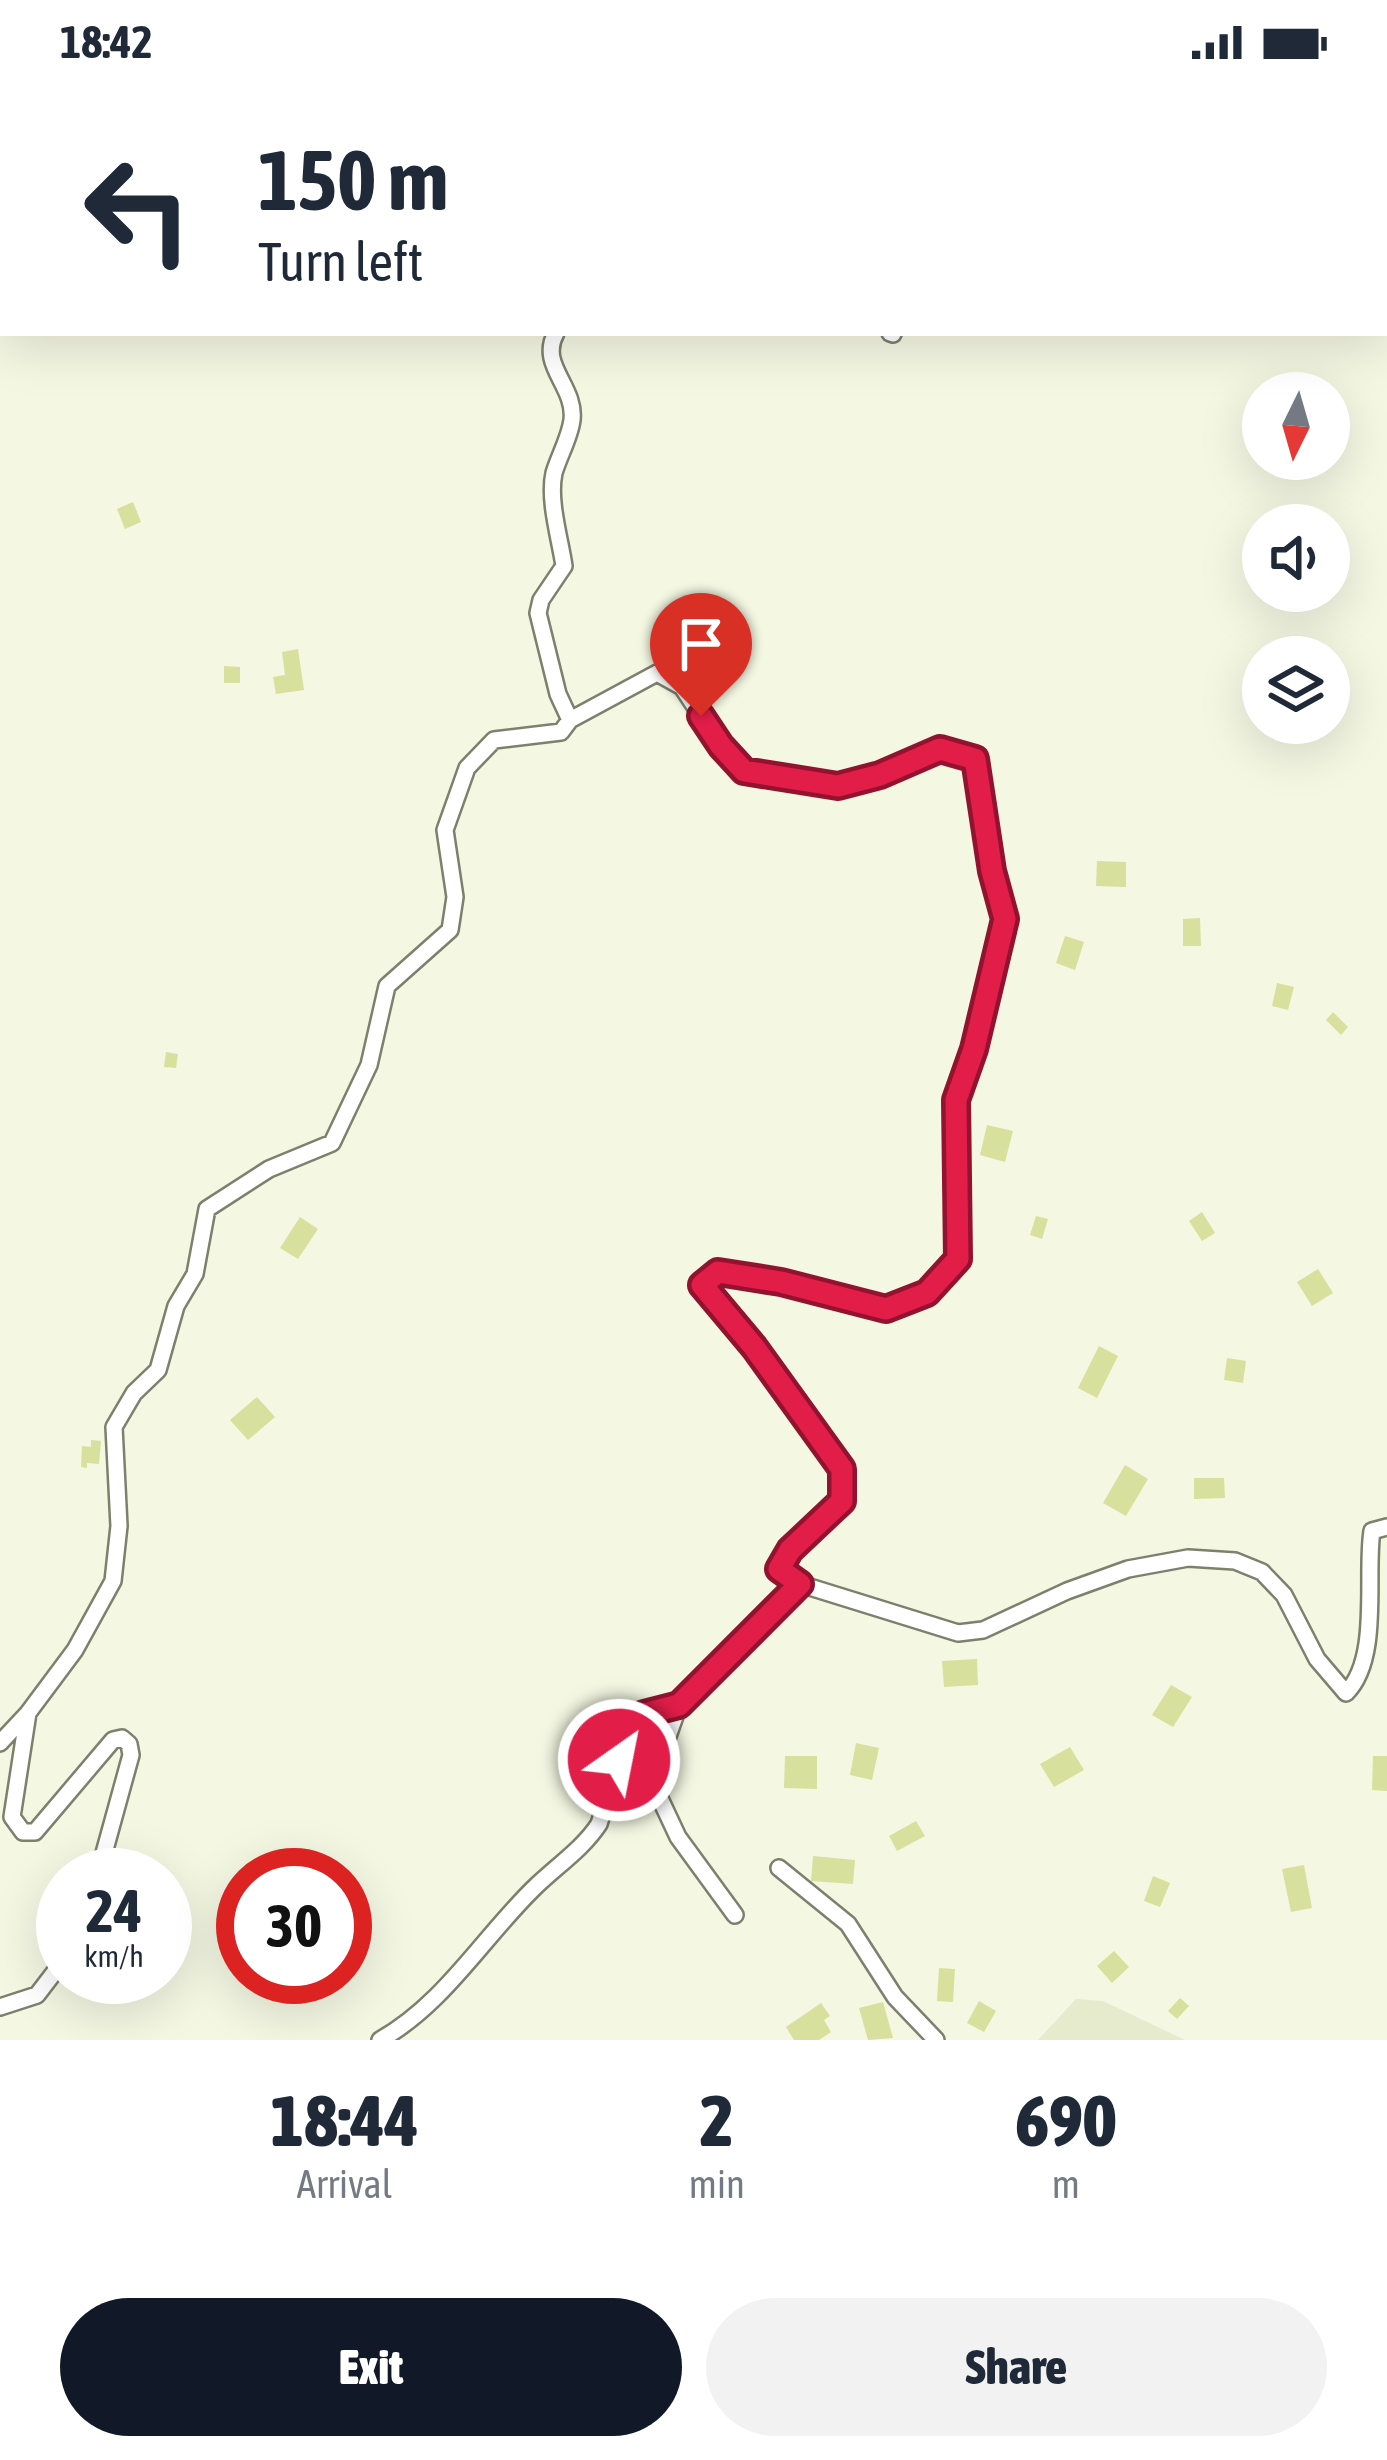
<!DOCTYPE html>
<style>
:root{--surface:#fff;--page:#f2f2f3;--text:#1f2937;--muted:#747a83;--accent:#111827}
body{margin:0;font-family:"Asap Condensed",sans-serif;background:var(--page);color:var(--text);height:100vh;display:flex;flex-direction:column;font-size:45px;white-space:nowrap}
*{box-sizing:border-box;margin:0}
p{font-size:39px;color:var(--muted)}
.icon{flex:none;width:66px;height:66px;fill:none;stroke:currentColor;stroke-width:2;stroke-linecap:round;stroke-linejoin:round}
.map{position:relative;height:1956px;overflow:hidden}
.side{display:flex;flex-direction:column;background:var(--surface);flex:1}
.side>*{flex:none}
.top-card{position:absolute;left:0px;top:0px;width:1389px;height:252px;box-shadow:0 12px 48px #0002;background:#fff;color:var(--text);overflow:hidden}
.needle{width:78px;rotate:185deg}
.fabs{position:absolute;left:1242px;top:288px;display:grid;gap:24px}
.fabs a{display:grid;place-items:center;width:108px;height:108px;border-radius:50%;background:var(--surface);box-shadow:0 12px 48px #0002;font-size:60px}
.speed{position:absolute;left:36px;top:1764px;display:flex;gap:24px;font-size:60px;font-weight:700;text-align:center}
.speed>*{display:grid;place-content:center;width:156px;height:156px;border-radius:50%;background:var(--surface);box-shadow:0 12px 48px #0002;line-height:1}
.speed small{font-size:30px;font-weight:400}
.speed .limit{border:18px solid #d22;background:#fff;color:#111}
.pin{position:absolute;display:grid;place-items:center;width:102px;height:102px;color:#fff;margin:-123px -51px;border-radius:50% 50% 50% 0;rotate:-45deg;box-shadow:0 0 12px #0007}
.pin .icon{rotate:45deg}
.me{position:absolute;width:132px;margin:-66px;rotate:33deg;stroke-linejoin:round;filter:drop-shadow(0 0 9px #0008)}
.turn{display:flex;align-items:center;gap:42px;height:252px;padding:0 60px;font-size:54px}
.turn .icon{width:156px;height:156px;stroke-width:2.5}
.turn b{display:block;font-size:84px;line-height:102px}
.eta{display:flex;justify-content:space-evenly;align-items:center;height:204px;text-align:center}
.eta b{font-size:72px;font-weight:800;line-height:84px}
.primary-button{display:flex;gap:24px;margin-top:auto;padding:24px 60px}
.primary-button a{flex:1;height:138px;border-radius:72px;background:var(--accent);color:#fff;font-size:48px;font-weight:800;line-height:138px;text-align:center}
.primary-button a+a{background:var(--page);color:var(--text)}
.status{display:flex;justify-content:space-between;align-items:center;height:84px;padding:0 60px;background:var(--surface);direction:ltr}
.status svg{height:33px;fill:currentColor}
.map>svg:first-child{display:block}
.built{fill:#e7ebce}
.building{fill:#d8e09d}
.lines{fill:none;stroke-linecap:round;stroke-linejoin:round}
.street-casing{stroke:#7d806d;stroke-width:20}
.street{stroke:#fff;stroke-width:15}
.route-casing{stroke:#92132f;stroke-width:30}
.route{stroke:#e11d48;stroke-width:21}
</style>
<div class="status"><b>18:42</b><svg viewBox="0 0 49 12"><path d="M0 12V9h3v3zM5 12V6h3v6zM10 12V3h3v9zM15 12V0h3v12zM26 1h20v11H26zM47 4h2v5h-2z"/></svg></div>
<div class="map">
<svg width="1387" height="1956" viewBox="0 0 1387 1956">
<rect width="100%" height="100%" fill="#f4f7e2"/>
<path class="built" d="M1076,1915L1103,1917L1185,1956H1038Z"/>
<path class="building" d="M133,418L141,438L125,445L117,425Z
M298,565L304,606L276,610L273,593L285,591L282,568Z
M224,582L240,583V599H224Z
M1097,777L1126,778V803L1096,802Z
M1200,834L1201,862H1183V835Z
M1065,852L1084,858L1075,886L1056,879Z
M1277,899L1294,903L1288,926L1272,922Z
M1333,928L1348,943L1341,951L1326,936Z
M166,968L178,970L176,984L164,983Z
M987,1041L1013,1047L1005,1078L980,1071Z
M1202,1128L1215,1149L1202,1157L1189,1137Z
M1036,1132L1048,1135L1042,1155L1030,1151Z
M300,1133L318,1145L298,1175L280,1164Z
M1318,1185L1333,1209L1312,1222L1297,1198Z
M1099,1262L1118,1272L1097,1314L1078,1304Z
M1227,1274L1246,1277L1243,1299L1224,1296Z
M257,1313L275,1333L248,1356L230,1336Z
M91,1356L101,1357L99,1380L87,1379V1384L81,1383L82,1362L91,1363Z
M1125,1381L1148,1395L1126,1432L1103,1419Z
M1194,1394H1224L1225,1414L1194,1415Z
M977,1575L978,1601L944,1603L942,1577Z
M1171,1601L1192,1613L1173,1643L1152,1631Z
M856,1659L879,1664L872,1696L850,1691Z
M1070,1663L1084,1686L1054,1703L1040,1680Z
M785,1672H817V1705L784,1704Z
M1373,1672H1387V1707L1372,1706Z
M916,1737L925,1752L897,1767L889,1752Z
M813,1772L855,1776L853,1800L811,1797Z
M1304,1781L1312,1824L1291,1828L1282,1785Z
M1153,1792L1170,1799L1160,1823L1144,1817Z
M1114,1867L1129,1883L1112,1899L1097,1882Z
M939,1884L955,1885L953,1918L937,1917Z
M1180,1914L1189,1922L1177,1935L1168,1927Z
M979,1917L996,1927L984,1948L967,1939Z
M883,1918L893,1954L868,1956L859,1924Z
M821,1919L830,1932L824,1936L831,1948L819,1956H794L786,1943Z"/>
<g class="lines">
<g class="street-casing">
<path id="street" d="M716,0L718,3
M380,3V0
M556,249C538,281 576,302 572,336C570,353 559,372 554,389C548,416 560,455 564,482L541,516L538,529L558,610L570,636
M890,249L893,250
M28,1629L12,1733L23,1748H35L113,1656L122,1654L129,1660L131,1671L98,1791
M0,1659L28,1629L75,1566L113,1497L119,1442L114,1343L134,1309L158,1286L176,1222L195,1190L207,1125L269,1085L332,1059L369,981L387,902L450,846L455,813L445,746L467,684L494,656L561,648L570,636L657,589L682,603L721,662L744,687L837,702L880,691L940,665L975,675L992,787L1005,835L974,965L957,1016L958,1176L927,1209L886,1225L781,1198L718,1188L702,1201L754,1263L842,1385V1417L790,1466L779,1485L800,1500L958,1549L983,1546L1067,1507L1128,1485L1188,1474L1235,1477L1262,1488L1284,1511L1317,1575L1346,1609C1381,1575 1365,1490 1372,1447L1387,1443
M779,1784L848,1840L895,1913L936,1956
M735,1831L678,1753L656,1706L658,1681L679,1621L800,1500
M0,1923L37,1911L63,1877
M380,1956C443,1921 482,1855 533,1805C555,1783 582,1766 599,1740L629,1644L644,1630L679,1621"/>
</g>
<use href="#street" class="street"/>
</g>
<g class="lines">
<g class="route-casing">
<path id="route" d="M619,1676L629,1644L644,1630L679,1621L800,1500L779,1485L790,1466L842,1417V1385L754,1263L702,1201L718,1188L781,1198L886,1225L927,1209L958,1175L956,1016L974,965L1005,835L992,787L975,675L940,665L880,691L838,702L744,687L721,662L701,632"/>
</g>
<use href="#route" class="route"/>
</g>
</svg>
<div class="fabs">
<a><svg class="needle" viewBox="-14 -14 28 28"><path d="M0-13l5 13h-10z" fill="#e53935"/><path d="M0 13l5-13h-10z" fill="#747a83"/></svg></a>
<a><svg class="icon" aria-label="sound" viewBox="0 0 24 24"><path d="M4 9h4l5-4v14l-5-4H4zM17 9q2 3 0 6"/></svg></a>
<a><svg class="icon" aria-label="layers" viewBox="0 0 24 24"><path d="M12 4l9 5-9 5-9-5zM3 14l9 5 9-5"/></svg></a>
</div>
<div class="speed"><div>24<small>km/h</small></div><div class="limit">30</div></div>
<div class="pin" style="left:701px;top:632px;background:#d93025"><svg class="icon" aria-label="arrive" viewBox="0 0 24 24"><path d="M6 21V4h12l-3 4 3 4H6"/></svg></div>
<svg class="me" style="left:619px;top:1676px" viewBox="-20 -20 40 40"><circle r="17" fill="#e11d48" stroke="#fff" stroke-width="3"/><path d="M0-11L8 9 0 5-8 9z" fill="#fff"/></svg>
<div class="top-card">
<div class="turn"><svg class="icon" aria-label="left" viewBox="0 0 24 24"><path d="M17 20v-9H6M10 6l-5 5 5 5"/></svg><div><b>150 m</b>Turn left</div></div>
</div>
</div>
<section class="side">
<div class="eta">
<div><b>18:44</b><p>Arrival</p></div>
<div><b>2</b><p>min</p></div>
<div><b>690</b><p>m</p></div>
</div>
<div class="primary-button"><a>Exit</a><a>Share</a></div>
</section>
